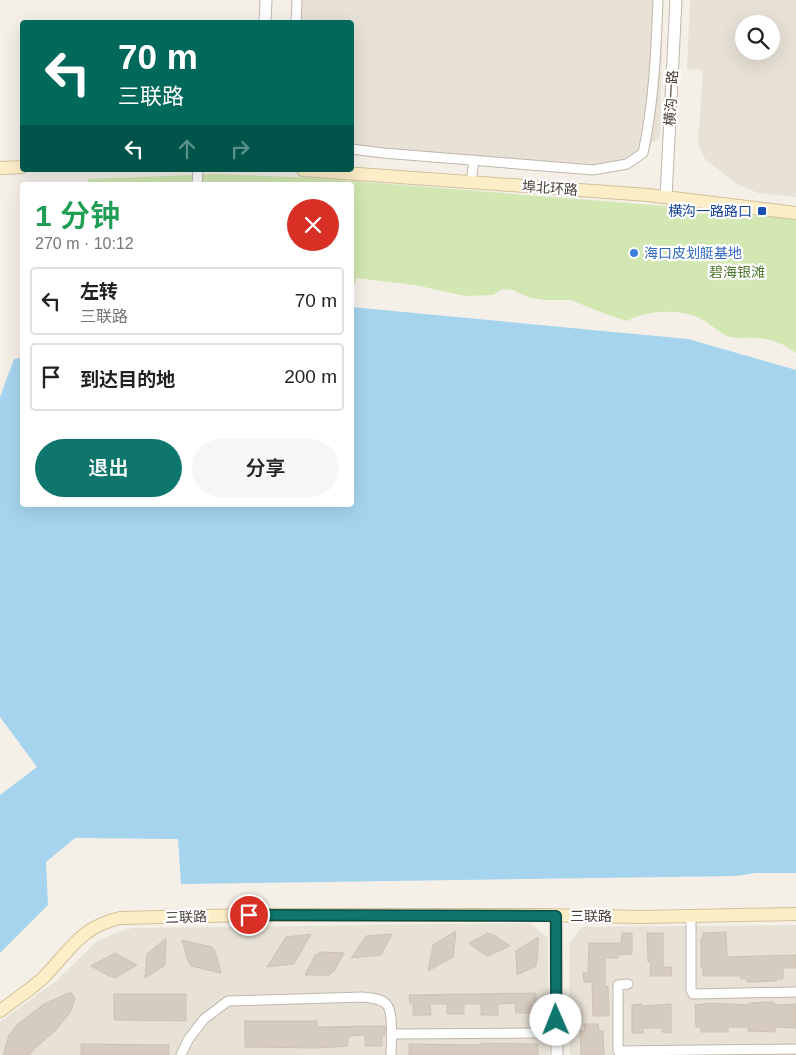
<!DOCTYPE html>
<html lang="zh">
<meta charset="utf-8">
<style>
:root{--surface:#fff;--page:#f6f6f6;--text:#222;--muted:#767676;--line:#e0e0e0;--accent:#0f766e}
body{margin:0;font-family:Arial,"Noto Sans SC",sans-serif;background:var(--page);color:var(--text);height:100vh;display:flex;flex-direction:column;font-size:19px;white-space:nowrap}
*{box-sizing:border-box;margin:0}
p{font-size:16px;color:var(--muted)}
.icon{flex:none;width:28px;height:28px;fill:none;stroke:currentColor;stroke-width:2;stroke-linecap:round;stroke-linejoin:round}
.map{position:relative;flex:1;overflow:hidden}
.details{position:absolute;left:20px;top:182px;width:334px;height:325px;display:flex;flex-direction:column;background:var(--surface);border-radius:5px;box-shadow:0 5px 20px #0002}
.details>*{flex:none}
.banner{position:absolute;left:20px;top:20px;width:334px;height:152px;border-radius:5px;box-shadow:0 5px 20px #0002;background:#00695c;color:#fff;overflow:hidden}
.controls{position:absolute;left:735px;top:15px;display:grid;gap:10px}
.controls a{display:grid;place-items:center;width:45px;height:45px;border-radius:50%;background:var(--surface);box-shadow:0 5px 20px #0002;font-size:25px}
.pin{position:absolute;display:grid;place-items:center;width:42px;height:42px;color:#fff;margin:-21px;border:2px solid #fff;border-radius:50%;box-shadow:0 1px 5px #0007}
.me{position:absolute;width:55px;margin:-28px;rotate:359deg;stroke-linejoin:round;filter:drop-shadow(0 0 4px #0008)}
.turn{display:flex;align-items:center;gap:18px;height:105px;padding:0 15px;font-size:22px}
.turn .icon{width:65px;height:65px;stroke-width:2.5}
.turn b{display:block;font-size:35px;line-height:42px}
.lanes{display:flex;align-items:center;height:48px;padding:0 15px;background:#0003;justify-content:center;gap:25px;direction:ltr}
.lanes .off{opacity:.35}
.round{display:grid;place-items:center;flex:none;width:52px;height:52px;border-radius:26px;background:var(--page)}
.summary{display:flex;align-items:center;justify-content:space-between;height:85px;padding:0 15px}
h1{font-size:30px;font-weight:600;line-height:38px;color:#1e9e55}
.primary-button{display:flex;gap:10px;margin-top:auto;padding:10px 15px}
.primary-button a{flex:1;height:58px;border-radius:30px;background:var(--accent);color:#fff;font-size:20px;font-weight:600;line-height:58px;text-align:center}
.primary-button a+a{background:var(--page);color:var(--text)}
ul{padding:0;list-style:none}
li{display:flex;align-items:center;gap:15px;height:68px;margin:0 10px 8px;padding:0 5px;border:2px solid var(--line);border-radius:5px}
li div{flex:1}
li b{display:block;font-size:19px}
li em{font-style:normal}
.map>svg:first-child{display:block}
.residential{fill:#e7e1d6;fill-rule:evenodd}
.green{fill:#d2e7b2}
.water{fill:#a6d4ef}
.building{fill:#d5cbbe;stroke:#d0c2b1}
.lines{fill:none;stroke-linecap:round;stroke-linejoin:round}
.minor-casing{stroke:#bfb7ab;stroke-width:11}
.tertiary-casing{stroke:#bfb7ab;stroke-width:13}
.secondary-casing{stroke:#d2c199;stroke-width:14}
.minor{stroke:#fff;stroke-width:9}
.tertiary{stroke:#fff;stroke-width:11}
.secondary{stroke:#fdeec8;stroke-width:12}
.route-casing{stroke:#0a4d48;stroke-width:12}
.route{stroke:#0f766e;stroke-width:9}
.transit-dot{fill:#1a4fb4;stroke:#fff;stroke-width:2}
.shop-dot{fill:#3f7fe0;stroke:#fff;stroke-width:2}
.labels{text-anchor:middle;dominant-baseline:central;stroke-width:4.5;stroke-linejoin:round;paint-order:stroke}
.street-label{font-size:14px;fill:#474037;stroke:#fff}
.transit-label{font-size:14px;fill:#164399;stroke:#fff;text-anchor:end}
.shop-label{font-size:14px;fill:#366cbe;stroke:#fff;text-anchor:start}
.park-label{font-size:14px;fill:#4c782b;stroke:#fff}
</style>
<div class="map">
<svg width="796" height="1055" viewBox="0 0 796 1055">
<rect width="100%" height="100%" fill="#f4f0e8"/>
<path class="residential" d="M292,0H663L660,138L608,168L351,146V22H291Z
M690,0H796V197L758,193L735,183L705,159L698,143L703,70L687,69ZM744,24H771V51H744Z
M530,923L548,938L549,1055H0V1022L56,981L96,942L120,931L133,928Z
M796,925V1055H570L569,944L582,927Z"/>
<path class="green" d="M219,174L314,178L703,209L796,220V353C785,344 771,339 757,338C748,337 739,339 730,337C720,334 711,324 701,319C682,308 645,310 627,321L608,315L571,300H545L530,298L513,290L502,289L493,295L465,296L415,285L357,278L351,291V185H86L89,179Z"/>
<path class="water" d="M351,307L688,339L796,370V873H756L736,876L181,884L178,839L75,838L46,862L48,905L0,953V795L37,767L0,717V397L14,359L22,358V505H351Z"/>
<path class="building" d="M456,931L453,957L428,971L433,945Z
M726,932L727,957L796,955V968H783V979H777V981L747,982V979H741V976H703V968L701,967V938H703V933Z
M488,933L494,935L510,946L488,956L482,953L469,943Z
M622,933H632V954L618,955V958H605V986H608L609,1016H593L592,982H584L583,973H588L589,943H621Z
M647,933H663V967H672L671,976H650L651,962H648Z
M311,934L294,964L267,967L286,937Z
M392,934L381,955L351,958L366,936Z
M538,937V954L536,966L517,975L516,951Z
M166,938L165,965L145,978L147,954Z
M182,940L212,947L215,951L221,973L191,966L188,961Z
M321,952L344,953L334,971L329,975H305L315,955Z
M115,953L137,965L115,978L109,976L91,966Z
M68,993H72L75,999L70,1013L55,1031L35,1048L30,1055H3L9,1035L18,1024L44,1004Z
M536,993V1002H532L533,1013H516L515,1003L498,1004V1015H481V1004H464V1014H447V1004H430L431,1015H413V1004H410L409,995Z
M114,994H186V1021L114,1020Z
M774,1002V1004L780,1005L796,1004V1028L775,1027V1032L748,1031V1027H728V1032H701V1027H696L695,1005L710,1003L749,1005V1003Z
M642,1004V1006L671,1004V1033L662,1032V1028H643V1033H632V1005Z
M245,1021H317V1027L385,1026V1035H382V1046H365V1035L348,1036V1046L318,1048L245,1047Z
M584,1024H598L599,1031H603L604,1055H581L580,1031H585Z
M481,1043L538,1044V1055H409V1044L481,1045Z
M81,1044L169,1045V1055H81Z"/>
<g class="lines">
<g class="minor-casing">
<path id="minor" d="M296,22L297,0
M351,149L383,153L593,170L627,164L643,153C654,103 656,51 658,0
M471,182L474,160
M197,185L198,170
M691,916V990L693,994L796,992
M628,984L618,985V1051L796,1049
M391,1034L540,1033
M181,1055L188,1040L204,1019L228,1001L363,997C370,998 380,998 386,1004C394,1010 391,1044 391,1055"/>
</g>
<g class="tertiary-casing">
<path id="tertiary" d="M265,22L266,0
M666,197L676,0
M556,916L557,1055"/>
</g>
<g class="secondary-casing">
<path id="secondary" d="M0,168L22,167
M303,170L648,195L796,213
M0,1011C14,1000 30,990 43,978C70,951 80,927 120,918L249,915H541L641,917L796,914"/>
</g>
<use href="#minor" class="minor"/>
<use href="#tertiary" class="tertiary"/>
<use href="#secondary" class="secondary"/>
</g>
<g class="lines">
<g class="route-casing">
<path id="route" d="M249,915L556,916V1020"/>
</g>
<use href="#route" class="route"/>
</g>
<rect class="transit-dot" x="757" y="206" width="10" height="10" rx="2.5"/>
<circle class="shop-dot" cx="634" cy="253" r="5"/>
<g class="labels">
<g class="street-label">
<text transform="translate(671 98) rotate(-87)">横沟一路</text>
<text transform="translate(550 188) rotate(4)">埠北环路</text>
<text x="591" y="916">三联路</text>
<text transform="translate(186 917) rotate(-2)">三联路</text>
</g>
<g class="transit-label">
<text x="752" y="211">横沟一路路口</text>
</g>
<g class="shop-label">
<text x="644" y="253">海口皮划艇基地</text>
</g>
<g class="park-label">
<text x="737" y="272">碧海银滩</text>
</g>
</g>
</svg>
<div class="controls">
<a><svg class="icon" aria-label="search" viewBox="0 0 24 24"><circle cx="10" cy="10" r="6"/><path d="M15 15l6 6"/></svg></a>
</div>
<div class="pin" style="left:249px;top:915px;background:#d93025"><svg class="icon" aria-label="arrive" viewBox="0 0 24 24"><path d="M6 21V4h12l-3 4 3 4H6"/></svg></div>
<svg class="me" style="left:556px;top:1020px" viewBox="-20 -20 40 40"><circle r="19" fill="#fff"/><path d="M0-13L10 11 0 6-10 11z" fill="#0f766e"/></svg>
<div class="banner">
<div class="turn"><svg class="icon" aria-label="left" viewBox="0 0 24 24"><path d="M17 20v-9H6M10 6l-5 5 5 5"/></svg><div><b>70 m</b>三联路</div></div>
<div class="lanes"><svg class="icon" aria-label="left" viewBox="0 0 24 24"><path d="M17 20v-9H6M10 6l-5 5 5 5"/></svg><svg class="icon off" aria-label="ahead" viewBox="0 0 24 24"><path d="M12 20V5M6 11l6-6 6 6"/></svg><svg class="icon off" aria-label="right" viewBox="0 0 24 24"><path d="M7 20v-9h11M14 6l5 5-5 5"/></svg></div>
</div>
<section class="details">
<div class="summary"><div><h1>1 分钟</h1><p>270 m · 10:12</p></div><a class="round" style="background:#d93025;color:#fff"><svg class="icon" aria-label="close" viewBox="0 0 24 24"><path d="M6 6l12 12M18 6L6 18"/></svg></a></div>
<ul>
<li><svg class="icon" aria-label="left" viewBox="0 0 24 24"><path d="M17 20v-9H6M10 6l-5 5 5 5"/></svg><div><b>左转</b><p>三联路</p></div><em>70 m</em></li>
<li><svg class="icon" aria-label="arrive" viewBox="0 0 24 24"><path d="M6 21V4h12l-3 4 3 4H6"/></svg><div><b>到达目的地</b></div><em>200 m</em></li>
</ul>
<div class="primary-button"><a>退出</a><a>分享</a></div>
</section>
</div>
